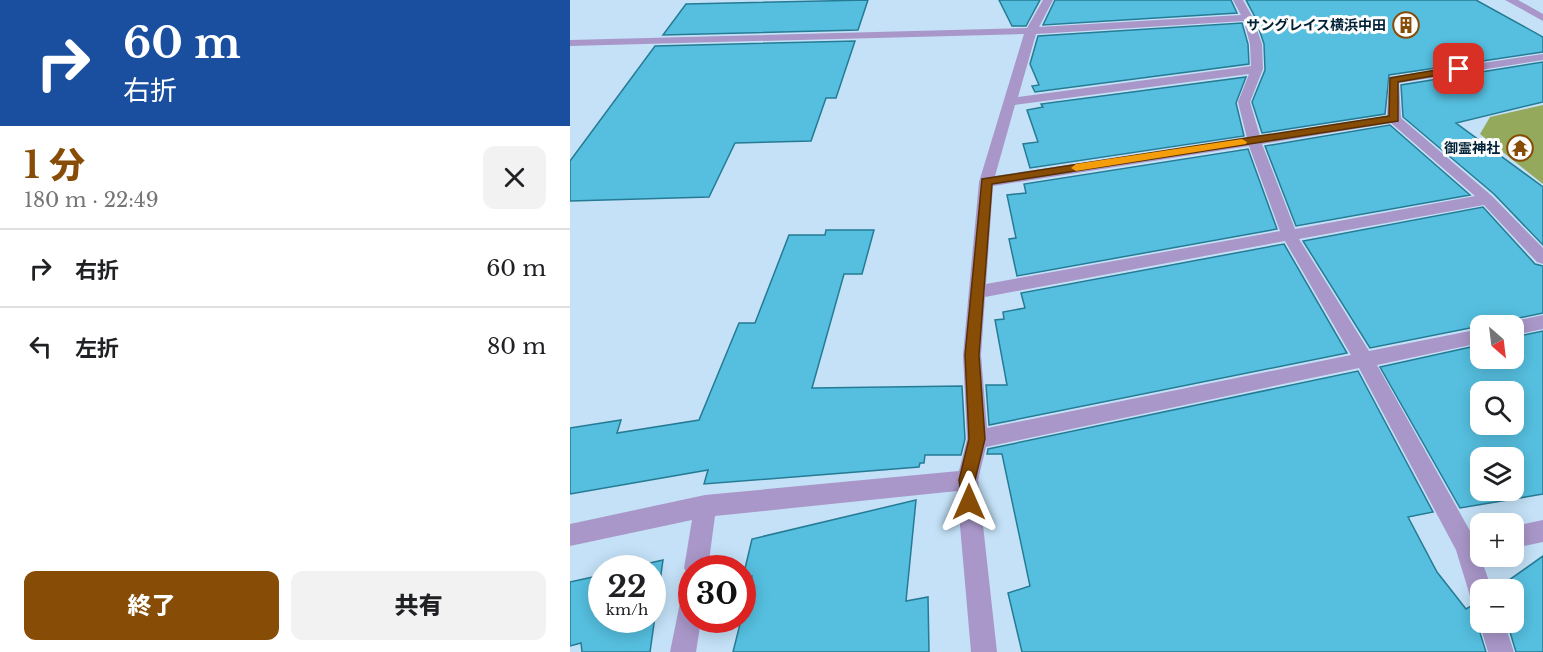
<!DOCTYPE html>
<html lang="ja">
<meta charset="utf-8">
<style>
:root{--surface:#fff;--page:#f2f2f2;--text:#202124;--muted:#757577;--line:#e0e0e0;--accent:#874c05}
body{margin:0;font-family:"Libre Baskerville","Noto Sans JP",serif;background:var(--page);color:var(--text);height:100vh;display:flex;flex-direction:column;font-size:22px;white-space:nowrap}
*{box-sizing:border-box;margin:0}
p{font-size:20px;color:var(--muted)}
.icon{flex:none;width:33px;height:33px;fill:none;stroke:currentColor;stroke-width:2;stroke-linecap:round;stroke-linejoin:round}
.map{position:relative;flex:1;overflow:hidden}
.panel{display:flex;flex-direction:column;background:var(--surface);width:570px}
.panel>*{flex:none}
.hud{background:#1a4fa0;color:#fff;overflow:hidden}
.needle{width:39px;rotate:152deg}
.controls{position:absolute;left:900px;top:315px;display:grid;gap:12px}
.controls a{display:grid;place-items:center;width:54px;height:54px;border-radius:12px;background:var(--surface);box-shadow:0 3px 15px #0003;font-size:30px}
.speed{position:absolute;left:18px;top:555px;display:flex;gap:12px;font-size:30px;font-weight:700;text-align:center}
.speed>*{display:grid;place-content:center;width:78px;height:78px;border-radius:50%;background:var(--surface);box-shadow:0 3px 15px #0003;line-height:1}
.speed small{font-size:15px;font-weight:400}
.speed .limit{border:9px solid #d22;background:#fff;color:#111}
.pin{position:absolute;display:grid;place-items:center;width:51px;height:51px;color:#fff;margin:-26px;border-radius:12px;box-shadow:0 3px 9px #0006}
.me{position:absolute;width:66px;margin:-33px;rotate:0deg;stroke-linejoin:round;filter:drop-shadow(0 0 4px #0008)}
.turn{display:flex;align-items:center;gap:21px;height:126px;padding:0 24px;font-size:27px}
.turn .icon{width:78px;height:78px;stroke-width:2.5}
.turn b{display:block;font-size:42px;line-height:51px}
.round{display:grid;place-items:center;flex:none;width:63px;height:63px;border-radius:12px;background:var(--page)}
.head{display:flex;align-items:center;justify-content:space-between;height:102px;padding:0 24px}
h1{font-size:36px;font-weight:800;line-height:45px;color:var(--accent)}
.action{display:flex;gap:12px;margin-top:auto;padding:12px 24px}
.action a{flex:1;height:69px;border-radius:12px;background:var(--accent);color:#fff;font-size:24px;font-weight:800;line-height:69px;text-align:center}
.action a+a{background:var(--page);color:var(--text)}
ul{padding:0;list-style:none}
li{display:flex;align-items:center;gap:18px;height:78px;padding:0 24px;border-top:2px solid var(--line)}
li div{flex:1}
li b{display:block;font-size:22px}
li em{font-style:normal}
main{display:flex;flex:1;min-height:0}
.map>svg:first-child{display:block}
.forest{fill:#94a95b}
.building{fill:#56bfe0;stroke:#257b94;stroke-width:1.5;fill-rule:evenodd}
.lines{fill:none;stroke-linecap:round;stroke-linejoin:round}
.minor{fill:#a997c9;fill-rule:evenodd}
.route{fill:#874c05;stroke:#583103;stroke-width:1.5}
.slow{fill:#f59e0b}
.labels{text-anchor:middle;dominant-baseline:central;stroke-width:6;stroke-linejoin:round;paint-order:stroke}
.far-poi-label{font-size:14px;font-weight:bold;fill:#012136;stroke:#fdfdfd;text-anchor:end}
</style>
<main>
<section class="panel">
<div class="hud">
<div class="turn"><svg class="icon" aria-label="right" viewBox="0 0 24 24"><path d="M7 20v-9h11M14 6l5 5-5 5"/></svg><div><b>60 m</b>右折</div></div>
</div>
<div class="head"><div><h1>1 分</h1><p>180 m · 22:49</p></div><a class="round"><svg class="icon" aria-label="close" viewBox="0 0 24 24"><path d="M6 6l12 12M18 6L6 18"/></svg></a></div>
<ul>
<li><svg class="icon" aria-label="right" viewBox="0 0 24 24"><path d="M7 20v-9h11M14 6l5 5-5 5"/></svg><div><b>右折</b></div><em>60 m</em></li>
<li><svg class="icon" aria-label="left" viewBox="0 0 24 24"><path d="M17 20v-9H6M10 6l-5 5 5 5"/></svg><div><b>左折</b></div><em>80 m</em></li>
</ul>
<div class="action"><a>終了</a><a>共有</a></div>
</section>
<div class="map">
<svg width="973" height="652" viewBox="0 0 973 652">
<rect width="100%" height="100%" fill="#c4e1f7"/>
<path class="forest" d="M973,105V184L910,134L920,117Z"/>
<path class="building" d="M298,0L288,30L93,35L116,4Z
M429,0H470L456,26H442Z
M485,0H661L667,13L473,25Z
M676,0H906L973,37V52L819,75L815,114L692,133L682,102L695,70L694,44L685,17Z
M672,23L678,44L679,64L465,92L462,86L469,85L460,64L468,36Z
M285,41L266,98H256L241,141L165,143L139,197L0,201V161L85,46Z
M973,62V102L886,123L973,187V245L924,194L833,117L831,85Z
M676,77L666,103L674,136L460,168L453,144L468,142L457,110L473,107L471,104Z
M820,125L900,195L726,226L695,146Z
M678,149L707,229L447,276L439,239L446,238L437,195L456,193L454,184Z
M913,207L965,264L973,266V313L944,319L934,326H910L800,348L733,241Z
M256,230H304L292,274H274L242,388L392,386L395,439L391,455H355L354,463H350L349,467L134,484L138,470L0,494V428L51,420L47,433L129,420L169,323H185L219,235H255Z
M714,244L777,353L419,425L416,385H437L425,320L434,319L433,312L455,308L451,293Z
M973,331V494L890,508L810,367L910,345V358H944V337ZM910,392H944V424H910ZM910,458H944V490H910Z
M788,371L863,512L838,517L867,572L896,609L906,603L910,604V615L907,623L916,652H452L438,593L460,586L432,454H417L418,449Z
M346,500L336,601L358,597L359,652H163L182,576L173,577L182,539Z
M973,556V652H946L937,622H944V590H925Z
M93,560L80,652H12L11,643L0,646V582L32,575V620H82V568H58Z"/>
<g class="lines">
<path class="minor" d="M473,0H483L469,27L671,15L663,0H673L683,18L692,44L693,69L680,102L690,136L817,116L819,77L973,54V60L829,83L831,118L922,196L973,248V264L967,262L914,205L729,239L799,351L910,329V343L807,365L904,538L922,590H910V602L901,599L886,550L789,368L416,447L408,480L427,652H401L387,491L145,516L138,568H122V578L118,576L114,568L122,520L0,546V524L135,495L389,471L397,439L393,355L409,182L454,34L0,46V40L457,28ZM674,21L680,44L681,66L448,97L466,34ZM679,74L668,102L677,138L425,176L445,105ZM821,123L905,196L725,229L692,144ZM679,146L710,231L416,284L423,186ZM715,241L781,355L417,428L411,355L415,297Z
M935,0H948L973,14V21Z
M973,315V329L944,335V326H936L944,321Z
M973,520V542L944,548V526Z
M122,585V620H131L126,652H100L113,588Z
M910,617V622H934L944,652H918L909,622Z"/>
</g>
<path class="route" d="M889,66L892,67V71L828,82V121L422,184L409,355L415,439L405,480L408,502L405,508L399,510L393,508L389,480L399,439L395,355L412,179L819,116L820,78Z"/>
<path class="slow" d="M672,139L677,142L676,144L506,171L501,168L506,164Z"/>
<defs>
<g id="building-ring" transform="scale(1.35)"><circle r="9.5" fill="#fdfdfd" stroke="#874c05" stroke-width="1.5"/><path d="M-4-6H4V6H1V3H-1V6H-4ZM-2.5-4.3h1.7v1.8h-1.7ZM.8-4.3h1.7v1.8H.8ZM-2.5-1h1.7V.8h-1.7ZM.8-1h1.7V.8H.8Z" fill="#874c05"/></g>
<g id="temple-ring" transform="scale(1.35)"><circle r="9.5" fill="#fdfdfd" stroke="#874c05" stroke-width="1.5"/><path d="M0-6L5-2H3V0L6.5 2.5H4V6H1.5V3h-3V6H-4V2.5H-6.5L-3 0V-2H-5Z" fill="#874c05"/></g>
</defs>
<g fill-rule="evenodd">
<use href="#building-ring" x="836" y="25"/>
<use href="#temple-ring" x="950" y="148"/>
</g>
<g class="labels">
<g class="far-poi-label">
<text x="816" y="25">サングレイス横浜中田</text>
<text x="930" y="148">御霊神社</text>
</g>
</g>
</svg>
<div class="controls">
<a><svg class="needle" viewBox="-14 -14 28 28"><path d="M0-13l5 13h-10z" fill="#e53935"/><path d="M0 13l5-13h-10z" fill="#757577"/></svg></a>
<a><svg class="icon" aria-label="search" viewBox="0 0 24 24"><circle cx="10" cy="10" r="6"/><path d="M15 15l6 6"/></svg></a>
<a><svg class="icon" aria-label="layers" viewBox="0 0 24 24"><path d="M12 4l9 5-9 5-9-5zM3 14l9 5 9-5"/></svg></a>
<a>+</a>
<a>−</a>
</div>
<div class="speed"><div>22<small>km/h</small></div><div class="limit">30</div></div>
<div class="pin" style="left:889px;top:69px;background:#d93025"><svg class="icon" aria-label="arrive" viewBox="0 0 24 24"><path d="M6 21V4h12l-3 4 3 4H6"/></svg></div>
<svg class="me" style="left:399px;top:502px" viewBox="-20 -20 40 40"><path d="M0-17L14 15 0 8-14 15z" fill="#874c05" stroke="#fff" stroke-width="4"/></svg>
</div>
</main>
